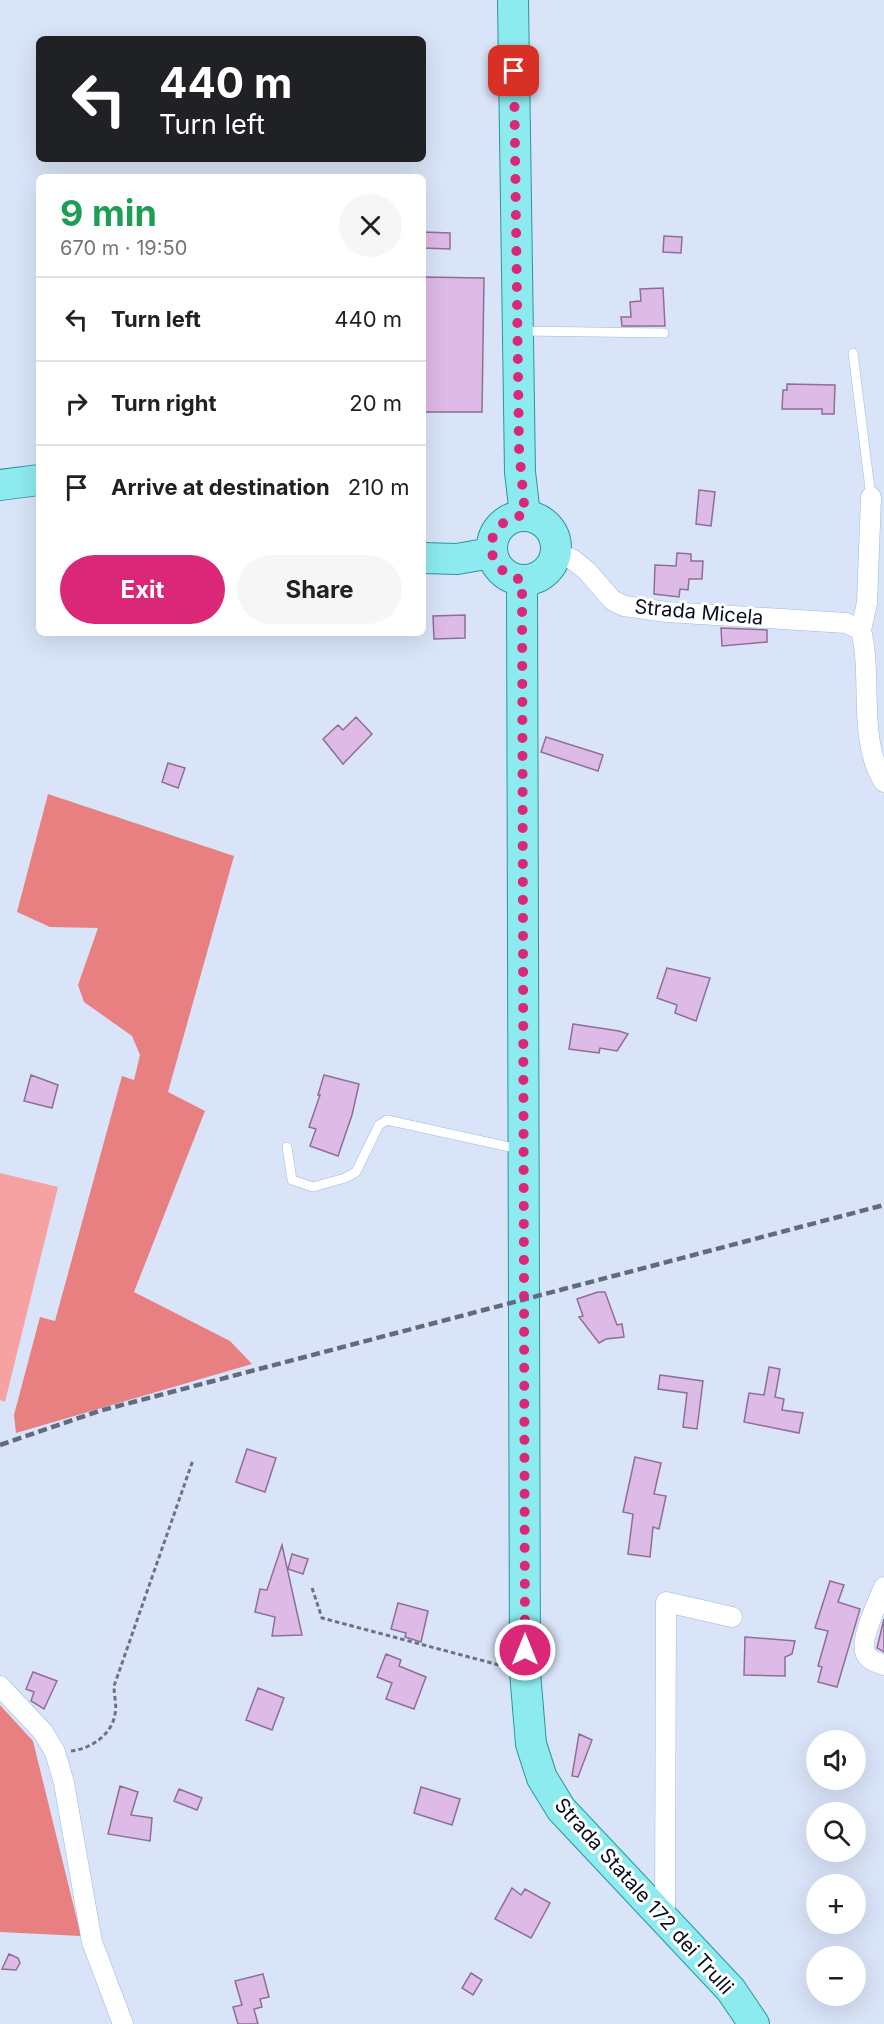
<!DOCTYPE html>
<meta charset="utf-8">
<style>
:root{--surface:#fff;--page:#f6f6f6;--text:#202124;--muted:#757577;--line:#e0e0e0;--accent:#db2777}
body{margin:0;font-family:Inter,sans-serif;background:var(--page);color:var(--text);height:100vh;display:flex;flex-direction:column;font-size:22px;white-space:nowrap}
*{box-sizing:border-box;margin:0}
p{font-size:20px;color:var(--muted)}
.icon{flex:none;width:33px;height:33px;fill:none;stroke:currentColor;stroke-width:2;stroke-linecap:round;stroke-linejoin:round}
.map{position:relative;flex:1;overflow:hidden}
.drawer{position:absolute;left:36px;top:174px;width:390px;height:462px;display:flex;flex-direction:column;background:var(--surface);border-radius:9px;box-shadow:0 6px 24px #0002}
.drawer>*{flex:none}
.banner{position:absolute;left:36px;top:36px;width:390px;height:126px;border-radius:9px;box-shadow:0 6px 24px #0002;background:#202124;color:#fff;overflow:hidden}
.tools{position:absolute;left:806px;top:1730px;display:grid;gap:12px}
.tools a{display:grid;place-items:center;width:60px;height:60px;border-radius:50%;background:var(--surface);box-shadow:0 6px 24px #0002;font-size:30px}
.pin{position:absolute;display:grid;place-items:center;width:51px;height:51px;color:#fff;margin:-26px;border-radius:12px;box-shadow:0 3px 9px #0006}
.me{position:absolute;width:66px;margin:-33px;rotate:0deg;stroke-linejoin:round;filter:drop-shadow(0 0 4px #0008)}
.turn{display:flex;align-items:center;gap:21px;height:126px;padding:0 24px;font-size:27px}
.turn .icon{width:78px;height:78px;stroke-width:2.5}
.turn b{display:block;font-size:42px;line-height:51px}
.round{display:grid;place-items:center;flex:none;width:63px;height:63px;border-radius:32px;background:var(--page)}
.overview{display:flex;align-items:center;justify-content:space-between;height:102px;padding:0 24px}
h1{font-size:36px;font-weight:700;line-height:45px;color:#1e9e55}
.button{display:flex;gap:12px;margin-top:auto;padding:12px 24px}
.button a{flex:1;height:69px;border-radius:36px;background:var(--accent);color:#fff;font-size:24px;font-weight:700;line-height:69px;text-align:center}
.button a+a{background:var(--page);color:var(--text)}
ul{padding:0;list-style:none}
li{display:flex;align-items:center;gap:18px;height:84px;padding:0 24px;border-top:2px solid var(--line)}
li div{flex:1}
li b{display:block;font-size:22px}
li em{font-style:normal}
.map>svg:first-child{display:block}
.green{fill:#f6a2a2}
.forest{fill:#e88081}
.building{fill:#debae6;stroke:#8f6e97;stroke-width:1.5}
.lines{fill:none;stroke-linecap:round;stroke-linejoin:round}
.lane-casing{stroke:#9bb8e5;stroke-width:10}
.street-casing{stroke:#9bb8e5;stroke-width:21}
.primary-casing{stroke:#2c959f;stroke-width:32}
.path{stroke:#6a7385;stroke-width:3;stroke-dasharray:4.5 3;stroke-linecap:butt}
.lane{stroke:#fff;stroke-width:9}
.street{stroke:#fff;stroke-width:20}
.primary{stroke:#8debef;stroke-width:30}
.rail{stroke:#626b7d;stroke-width:4.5;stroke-dasharray:9 4.5;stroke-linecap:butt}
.route{stroke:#db2777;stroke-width:10;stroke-dasharray:0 18}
.labels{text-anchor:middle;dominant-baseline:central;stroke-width:6;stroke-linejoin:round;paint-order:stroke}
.street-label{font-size:20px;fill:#060e1e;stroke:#fff}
</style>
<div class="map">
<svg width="884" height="2024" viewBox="0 0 884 2024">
<rect width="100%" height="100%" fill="#d9e4f8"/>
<path class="green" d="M0,1173L58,1187L5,1402L0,1400Z"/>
<path class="forest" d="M48,794L234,856L168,1092L205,1111L134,1292L230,1341L252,1364L16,1433L14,1415L40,1317L55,1321L122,1076L134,1080L140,1055L132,1036L84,1002L78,985L98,928L50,927L17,912Z
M0,1705L33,1741L81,1936L0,1932Z"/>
<path class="building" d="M423,232L450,233V249L423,248Z
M664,236L682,237L681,253L663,252Z
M423,277L484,278L482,412H423Z
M663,288L665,326H622L621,317H631L630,302L641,301L640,289Z
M787,384L835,385L834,414H822V409H782L783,390H787Z
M699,490L715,492L711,526L696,524Z
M677,553L691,554V561H703L702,579H689L688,590L680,589L679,597L654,594L655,565L676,566Z
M465,615V638L434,639L433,616Z
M721,628L767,630V642L722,646Z
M356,717L372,734L343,764L323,739L338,725L343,730Z
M546,737L603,755L598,771L541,752Z
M168,763L185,768L178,788L162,782Z
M667,968L710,978L696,1021L675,1013L677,1005L657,998Z
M573,1024L619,1031L628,1034L617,1051L600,1048L599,1053L569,1049Z
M31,1075L58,1085L52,1108L24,1101Z
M324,1075L359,1084L352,1115L338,1156L310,1146L316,1129L309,1127L320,1095H318Z
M598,1292H605L617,1325L622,1324L624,1337L606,1339L599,1343L579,1317L583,1316L577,1299Z
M769,1367L780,1369L775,1397L784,1399L782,1410L803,1413L799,1433L744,1422L749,1393L764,1395Z
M660,1375L703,1381L697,1429L683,1427L687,1393L658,1389Z
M247,1449L276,1458L265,1492L236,1482Z
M635,1457L661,1463L654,1494L666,1496L659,1529L653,1527L650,1557L628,1554L633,1514L623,1512Z
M282,1545L302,1635L272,1636L275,1617L255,1612L260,1589L267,1590Z
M292,1554L308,1559L303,1574L288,1569Z
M830,1581L844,1585L838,1602L860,1609L837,1687L818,1682L822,1667L818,1666L828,1631L815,1628Z
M398,1603L428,1611L421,1642L405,1637L406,1633L391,1629Z
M884,1619V1652L877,1648Z
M745,1637L795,1641L792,1654L785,1657V1676L744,1675Z
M386,1654L401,1660L399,1666L426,1677L414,1709L386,1699L392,1683L377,1677Z
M33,1672L57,1681L44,1709L31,1701L34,1692L26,1689Z
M258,1688L284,1698L272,1730L246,1720Z
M579,1734L592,1740L578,1777L572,1776Z
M120,1786L138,1792L131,1815L152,1818L150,1841L108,1834Z
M421,1787L460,1799L452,1825L414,1813Z
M179,1789L202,1798L197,1810L174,1801Z
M512,1888L521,1895L525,1889L550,1903L531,1938L495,1919Z
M9,1954L18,1958L20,1963L16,1970L2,1969Z
M471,1973L482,1980L473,1995L462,1988Z
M263,1974L269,1997L260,1999L262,2007L254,2009L258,2024H238L233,2007L242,2005L235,1981Z"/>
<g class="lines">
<g class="lane-casing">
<path id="lane" d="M522,331L664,333
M853,353L871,497
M287,1147L292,1180L313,1187L345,1178L356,1172L379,1125L387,1120L519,1149"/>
</g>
<g class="street-casing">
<path id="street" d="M556,553L572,559L587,571L612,600L624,606L667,612L846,623L861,630C873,678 857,739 884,782
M861,630L867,603L871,497
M884,1587C878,1602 857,1644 867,1656C871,1661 878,1663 884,1665
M0,1686L43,1732L55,1752L64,1783L92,1942L123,2024
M665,1920L666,1602L732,1617"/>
</g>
<g class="primary-casing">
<path id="primary" d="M513,0L520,472L525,515
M0,485L39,480
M492 548a32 32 0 1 1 64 0a32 32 0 1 1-64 0Z
M423,558L457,559L491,553
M522,580L525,1672L531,1744L542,1778L561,1809L731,1990L754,2024"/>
</g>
<path class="path" d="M312,1588L322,1618L503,1666
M71,1751C90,1749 112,1735 115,1714C117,1706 114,1695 114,1686L193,1460"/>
<use href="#lane" class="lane"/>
<use href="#street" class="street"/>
<use href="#primary" class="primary"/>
<path class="rail" d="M0,1445L99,1411L884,1205"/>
</g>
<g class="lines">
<path class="route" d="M514,71L519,448L525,515C481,520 480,570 522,580L525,1650"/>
</g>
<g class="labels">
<g class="street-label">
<text transform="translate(699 612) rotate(5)">Strada Micela</text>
<text transform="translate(644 1896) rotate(48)">Strada Statale 172 dei Trulli</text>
</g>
</g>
</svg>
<div class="tools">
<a><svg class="icon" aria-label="sound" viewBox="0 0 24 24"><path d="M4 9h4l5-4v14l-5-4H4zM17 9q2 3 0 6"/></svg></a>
<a><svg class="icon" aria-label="search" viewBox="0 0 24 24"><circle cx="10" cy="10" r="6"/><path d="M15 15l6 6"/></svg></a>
<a>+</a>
<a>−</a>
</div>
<div class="pin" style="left:514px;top:71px;background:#d93025"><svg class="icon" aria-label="arrive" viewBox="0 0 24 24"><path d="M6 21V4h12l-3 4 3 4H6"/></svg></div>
<svg class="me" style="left:525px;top:1650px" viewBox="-20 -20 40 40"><circle r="17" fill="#db2777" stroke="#fff" stroke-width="3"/><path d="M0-11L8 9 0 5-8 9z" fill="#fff"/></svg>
<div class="banner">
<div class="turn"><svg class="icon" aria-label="left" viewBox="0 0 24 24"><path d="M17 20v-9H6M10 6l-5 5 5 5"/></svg><div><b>440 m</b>Turn left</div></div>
</div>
<section class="drawer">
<div class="overview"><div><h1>9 min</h1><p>670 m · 19:50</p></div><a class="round"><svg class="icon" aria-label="close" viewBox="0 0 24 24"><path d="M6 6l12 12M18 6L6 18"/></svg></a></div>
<ul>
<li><svg class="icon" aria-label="left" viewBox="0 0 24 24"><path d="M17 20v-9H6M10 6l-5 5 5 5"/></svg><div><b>Turn left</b></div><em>440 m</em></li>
<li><svg class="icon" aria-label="right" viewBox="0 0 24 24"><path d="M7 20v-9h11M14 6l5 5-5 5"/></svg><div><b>Turn right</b></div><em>20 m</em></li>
<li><svg class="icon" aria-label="arrive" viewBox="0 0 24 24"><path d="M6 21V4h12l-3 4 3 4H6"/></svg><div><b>Arrive at destination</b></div><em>210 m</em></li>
</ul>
<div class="button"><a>Exit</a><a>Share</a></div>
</section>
</div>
